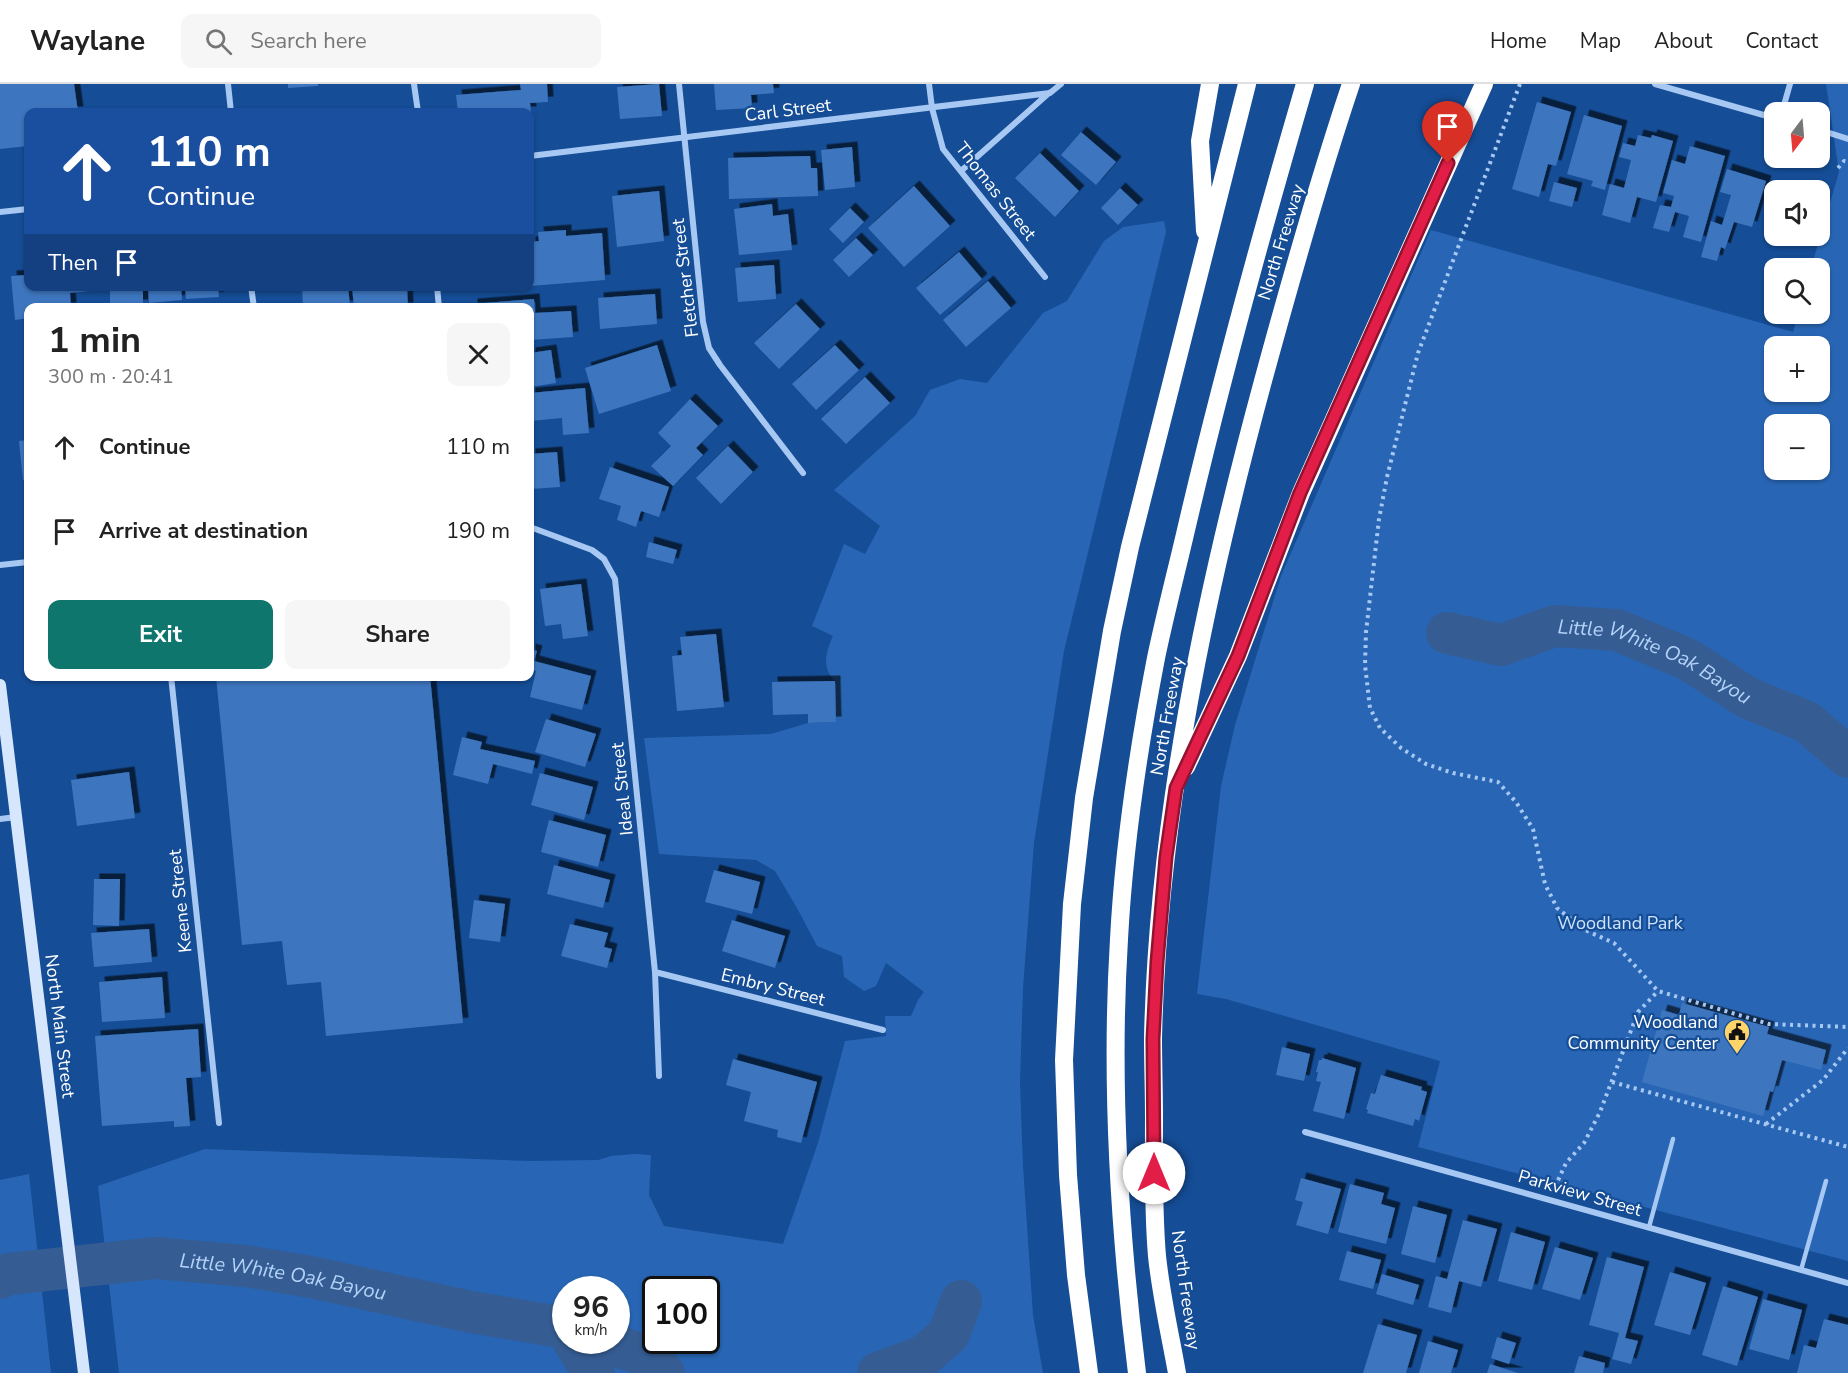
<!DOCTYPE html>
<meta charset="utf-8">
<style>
:root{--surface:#fff;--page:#f6f6f6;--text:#222;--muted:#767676;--line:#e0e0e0;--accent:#0f766e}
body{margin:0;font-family:"Nunito Sans",sans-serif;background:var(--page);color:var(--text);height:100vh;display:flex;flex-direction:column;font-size:22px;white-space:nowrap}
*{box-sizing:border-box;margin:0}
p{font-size:20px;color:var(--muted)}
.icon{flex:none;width:33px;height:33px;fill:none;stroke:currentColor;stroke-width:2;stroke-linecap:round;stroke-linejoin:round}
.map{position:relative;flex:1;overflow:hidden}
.drawer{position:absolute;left:24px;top:219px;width:510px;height:378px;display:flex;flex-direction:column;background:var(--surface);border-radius:12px;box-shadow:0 2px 4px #0004}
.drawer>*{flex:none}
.top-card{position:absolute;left:24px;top:24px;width:510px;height:183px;border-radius:12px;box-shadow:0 2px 4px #0004;background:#1a4fa0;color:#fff;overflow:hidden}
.needle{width:39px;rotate:196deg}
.fabs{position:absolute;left:1764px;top:18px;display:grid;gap:12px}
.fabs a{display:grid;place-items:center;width:66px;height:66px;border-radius:12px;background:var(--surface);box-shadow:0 2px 4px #0004;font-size:30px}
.speed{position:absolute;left:552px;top:1192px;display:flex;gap:12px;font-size:30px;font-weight:700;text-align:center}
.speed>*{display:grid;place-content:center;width:78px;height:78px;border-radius:50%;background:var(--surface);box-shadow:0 2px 4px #0004;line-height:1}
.speed small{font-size:15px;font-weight:400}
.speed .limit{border:3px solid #111;border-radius:9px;background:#fff;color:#111}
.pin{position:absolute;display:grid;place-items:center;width:51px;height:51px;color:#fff;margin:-62px -26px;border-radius:50% 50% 50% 0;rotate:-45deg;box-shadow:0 0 6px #0007}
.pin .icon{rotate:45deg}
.me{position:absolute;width:66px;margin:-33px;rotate:0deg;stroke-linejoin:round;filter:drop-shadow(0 0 4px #0008)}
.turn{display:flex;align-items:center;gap:21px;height:126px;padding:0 24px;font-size:27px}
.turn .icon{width:78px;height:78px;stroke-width:2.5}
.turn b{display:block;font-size:42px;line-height:51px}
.then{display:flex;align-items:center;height:57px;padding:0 24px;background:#0003;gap:12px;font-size:22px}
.round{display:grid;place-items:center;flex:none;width:63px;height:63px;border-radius:12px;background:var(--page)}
.overview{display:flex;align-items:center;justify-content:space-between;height:102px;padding:0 24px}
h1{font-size:36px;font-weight:700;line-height:45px}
.button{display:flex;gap:12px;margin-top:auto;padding:12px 24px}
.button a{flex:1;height:69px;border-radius:12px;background:var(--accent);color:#fff;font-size:24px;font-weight:700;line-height:69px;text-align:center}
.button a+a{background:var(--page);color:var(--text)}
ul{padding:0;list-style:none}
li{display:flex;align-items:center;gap:18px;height:84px;padding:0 24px}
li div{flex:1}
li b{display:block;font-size:22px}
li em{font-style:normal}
header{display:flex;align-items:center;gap:36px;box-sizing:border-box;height:84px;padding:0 30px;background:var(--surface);border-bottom:2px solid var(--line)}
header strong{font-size:28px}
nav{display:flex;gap:33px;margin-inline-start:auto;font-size:21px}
.search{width:420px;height:54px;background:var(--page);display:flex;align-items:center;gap:15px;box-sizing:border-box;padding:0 21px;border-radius:12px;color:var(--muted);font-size:22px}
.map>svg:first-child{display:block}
.green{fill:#2866b5;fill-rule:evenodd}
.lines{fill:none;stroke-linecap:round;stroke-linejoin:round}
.river{stroke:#355d93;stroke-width:42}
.building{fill:#3d76be;filter:url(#shadow)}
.path{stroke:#a7c8f2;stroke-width:4;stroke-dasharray:3 4.5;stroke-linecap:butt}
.service{stroke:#a7c8f2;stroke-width:4.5}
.minor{stroke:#a7c8f2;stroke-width:6}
.secondary{stroke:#d6e6fc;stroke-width:12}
.motorway{stroke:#fff;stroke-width:18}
.route-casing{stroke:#92132f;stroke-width:15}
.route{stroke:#e11d48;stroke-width:10}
.labels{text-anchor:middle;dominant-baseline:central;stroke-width:4.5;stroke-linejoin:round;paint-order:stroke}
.street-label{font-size:18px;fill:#fff;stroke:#154d96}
.park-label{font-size:18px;fill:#cee3fc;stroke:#154d96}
.poi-label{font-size:18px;fill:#fff;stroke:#154d96;text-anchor:end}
.water-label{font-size:20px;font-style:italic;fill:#b3d2f8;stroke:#154d96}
</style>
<header>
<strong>Waylane</strong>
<div class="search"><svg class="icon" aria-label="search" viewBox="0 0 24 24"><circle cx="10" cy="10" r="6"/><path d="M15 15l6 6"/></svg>Search here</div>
<nav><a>Home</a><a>Map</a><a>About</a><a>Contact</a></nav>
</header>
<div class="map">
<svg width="1848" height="1289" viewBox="0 0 1848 1289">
<defs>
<filter id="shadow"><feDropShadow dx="5.5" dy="-5.5" stdDeviation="0" flood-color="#0009"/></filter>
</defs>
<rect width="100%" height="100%" fill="#154d96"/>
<path class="green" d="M1826,0H1848V1177L1418,1063L1440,977L1226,915L1197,910L1221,702L1235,641L1281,492L1431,146L1793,248L1798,230H1820V184H1811L1839,88ZM1774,262H1820V308H1774ZM1774,340H1820V386H1774Z
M1164,137L1166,148L1064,567L1034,759L1023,904L1020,999L1023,1082L1033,1231L1043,1289H119L98,1102L205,1065L529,1077L598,1076L611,1072L634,1070L651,1071L649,1111L664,1142L783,1160L818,1059L845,957L886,952L885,932H911L918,916L924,908L886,879L876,902L864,907L844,893L842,872L817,862L797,824L775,787L756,776L659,770L644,654L771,650L808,639L836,638L835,597C821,584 826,567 833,552L812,542L844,460L865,470L880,442L834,406L915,332L930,306L960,295L987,299L1043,229L1067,217L1104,157L1123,143ZM566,1206H616V1257H566ZM656,1206H706V1257H656Z
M29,1090L51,1289H0V1096Z"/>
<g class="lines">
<g class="river">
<path id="s1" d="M1447,549L1501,561L1555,542L1617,546L1687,575L1748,614L1807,638L1848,673"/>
<path id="s2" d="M0,1194L9,1190L156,1174L245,1182L311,1193L471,1228L566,1244"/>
<path d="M573,1257L594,1289"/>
<path d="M608,1257L613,1261L644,1271L664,1289"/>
<path d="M878,1289L924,1272L949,1250L961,1217"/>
</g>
</g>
<path class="building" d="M0,0H74L78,28H28V62L0,65Z
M288,0H318V2L288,4Z
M520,0H547L548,18L530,19L531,28H458L456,11L521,6Z
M659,0L662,32L620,35L617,3Z
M714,0H773L774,9L751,11L752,24L716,26Z
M1537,18L1571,28L1556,82L1548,80L1539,113L1512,105Z
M1584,31L1622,42L1605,106L1591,102L1593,97L1567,90Z
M1081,48L1116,78L1096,101L1061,71Z
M1638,51L1651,54L1652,51L1673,57L1656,118L1637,113L1630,139L1602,131L1610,100L1624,104L1631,76L1619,73L1623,59L1635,62Z
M1690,62L1725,72L1701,158L1683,153L1689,132L1675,128L1669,148L1653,144L1660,121L1671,123L1674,112L1663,109L1672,76L1685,80Z
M852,63L855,103L825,106L821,66Z
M1040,69L1079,107L1055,133L1015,94Z
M810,72L811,84H817L818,112L729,115L728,74Z
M1727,85L1766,97L1752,143L1734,138L1725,165L1721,163L1717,177L1701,173L1711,137L1722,141L1731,111L1720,108Z
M1554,98L1577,104L1572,123L1549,117Z
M914,102L950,142L904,183L868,144Z
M1120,104L1138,121L1118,141L1101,124Z
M659,107L664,157L617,163L612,112Z
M772,120L773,132L788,130L792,166L739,171L734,125Z
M850,124L864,138L843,159L829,145Z
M566,146V152L602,149L605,196L530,202V158L539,157L538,148Z
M856,154L873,171L849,193L833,176Z
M959,168L982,195L940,231L916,204Z
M774,181L776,215L738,218L735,184Z
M28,191V202H89V207L70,209L71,224H28V234L15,236L11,192Z
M988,197L1011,224L966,263L943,236Z
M110,202H143V221H110Z
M148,202H181L182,216L149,219Z
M185,202H218L219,213L186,215Z
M302,202H348L350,222L303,224Z
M352,202H407L408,224H354Z
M655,210L657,240L600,245L598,214Z
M534,215L535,229L571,227L573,253L530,256V224H472V220Z
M796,220L820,245L779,285L754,259Z
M657,261L671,307L599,330L585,284Z
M835,261L859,286L816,326L792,300Z
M551,266L556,299L530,303V269Z
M865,293L890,319L846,360L821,335Z
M585,304L589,349L563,351L562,334L530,337V309Z
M690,315L718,342L696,364L703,371L673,402L651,382L671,362L658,349Z
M28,356V396H23L19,357Z
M728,362L753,388L721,420L696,394Z
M557,368L560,403L530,405V370Z
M610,383L669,403L659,433L641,427L636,443L617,436L621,422L599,415Z
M649,458L677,466L673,480L646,473Z
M581,500L588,552L563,555L561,540L545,542L540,505Z
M716,550L724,623L677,627L672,572L682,571L680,553Z
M530,565L537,567L534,577L591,592L582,626L530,613L536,587L530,585Z
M216,592H430L463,939L326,952L321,898L287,901L282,857L242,861Z
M835,597L836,638L808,639V630L773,631L772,598Z
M546,635L596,650L585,683L535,668Z
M462,653L482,658L480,665L535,677L532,690L493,680L488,700L453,691Z
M129,688L135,734L77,742L71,696Z
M540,689L593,703L584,736L531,721Z
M549,736L606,751L598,783L541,768Z
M554,781L610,796L603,824L547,810Z
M714,786L760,798L752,830L705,818Z
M94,795H120L119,842L93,841Z
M474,816L505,820L500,858L469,854Z
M732,836L785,852L775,884L722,867Z
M570,840L608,849L604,863L612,865L607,884L561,872Z
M149,845L152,878L94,883L91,849Z
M162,893L165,934L102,938L99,898Z
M1682,919L1769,943L1767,950L1826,966L1821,986L1782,976L1773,1008L1770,1007L1763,1032L1642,998L1662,926L1679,931Z
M198,945L201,993L186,994L190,1042L174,1043V1037L102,1042L95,952Z
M1282,963L1310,970L1304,997L1276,991Z
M1322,974L1356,984L1344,1035L1313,1027L1321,998L1316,997L1318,988H1316L1319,976H1322Z
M733,975L817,998L801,1059L777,1053L778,1046L744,1037L751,1008L726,1001Z
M1381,991L1422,1003L1421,1006L1427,1008L1419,1037L1415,1035L1413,1042L1367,1029L1368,1026L1366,1025L1371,1009L1375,1010Z
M1301,1094L1341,1105L1328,1150L1296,1141L1303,1118L1295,1116Z
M1350,1100L1384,1109L1381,1120L1395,1124L1386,1160L1338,1148Z
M1413,1122L1447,1131L1435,1179L1401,1170Z
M1463,1136L1497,1145L1481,1203L1459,1197L1451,1229L1428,1223L1436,1192L1447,1195Z
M1511,1148L1545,1158L1532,1206L1498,1197Z
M1555,1163L1593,1174L1580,1216L1542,1205Z
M1347,1167L1381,1176L1373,1205L1339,1196Z
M1607,1173L1644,1183L1625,1254L1638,1257L1631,1280L1612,1275L1619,1249L1589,1241Z
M1670,1188L1706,1199L1690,1251L1654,1241Z
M1382,1190L1419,1201L1413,1221L1376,1210Z
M1723,1202L1758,1213L1737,1282L1702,1271Z
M1763,1215L1802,1226L1789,1276L1749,1265Z
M1824,1235L1848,1241V1289H1797L1804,1261L1816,1264Z
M1378,1240L1417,1251L1406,1289H1363Z
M1497,1253L1516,1259L1509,1280L1491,1274Z
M1428,1257L1458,1266L1451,1289H1419Z
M1579,1272L1605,1279L1603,1289H1574Z
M1490,1280L1518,1289H1487Z"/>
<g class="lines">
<path class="path" d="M1520,0L1418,269L1387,393L1379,435L1366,548L1365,581L1370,624L1380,644L1401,664L1426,680L1453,689L1498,698L1516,718L1533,745L1545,800L1557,824L1585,846L1614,859L1658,907L1769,940L1848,943
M1838,84L1844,77L1848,78
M1612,998L1848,1063
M1766,1040L1823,996L1848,964
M1555,1103L1566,1079L1584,1059L1600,1028L1638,928L1658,907"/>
<path class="service" d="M1649,1143L1673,1055
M1801,1186L1826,1097"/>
<path class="minor" d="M228,0L231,28
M414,0L418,28
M679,0L703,238L709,264L720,281L803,389
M929,0L932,24L943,65L1045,193
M1655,0L1774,34
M1782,28L1790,0
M1820,46L1848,55
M530,72L1050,9L1061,0
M961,87L1049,9
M0,128L28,125
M251,202L254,224
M437,202L439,224
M530,443L592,466L604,475L615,495L655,888L659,992
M0,481L28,478
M171,592L219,1039
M0,735L16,733
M655,888L883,946
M1305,1048L1848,1199"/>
<path class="secondary" d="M0,601L84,1289"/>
<path class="motorway" d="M1205,147L1200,57L1210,0
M1186,683L1238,572L1301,409L1484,0
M1089,1289L1076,1191L1068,1091L1064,976L1072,820L1084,714L1112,547L1130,463L1247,0
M1137,1289C1119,1145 1110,1001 1119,855C1124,761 1138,667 1156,574C1165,531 1176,489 1186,446C1221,296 1262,147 1305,0
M1177,1289C1170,1250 1161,1211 1157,1172C1153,1126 1154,1079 1154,1033C1154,1007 1153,980 1153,954C1158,732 1205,511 1263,297C1290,198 1318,98 1351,0"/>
</g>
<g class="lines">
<g class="route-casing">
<path id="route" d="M1154,1089L1153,955L1157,878L1166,773L1176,704L1238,572L1300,409L1448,79"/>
</g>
<use href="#route" class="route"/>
</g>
<defs>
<g id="civic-pin" transform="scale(1.35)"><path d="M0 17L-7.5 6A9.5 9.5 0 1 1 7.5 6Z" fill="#ffd468" stroke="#154d96"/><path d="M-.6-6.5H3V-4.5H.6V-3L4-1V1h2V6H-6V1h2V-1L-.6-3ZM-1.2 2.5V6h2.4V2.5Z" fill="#111"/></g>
</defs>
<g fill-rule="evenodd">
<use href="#civic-pin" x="1737" y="948"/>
</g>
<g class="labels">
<g class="street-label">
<text transform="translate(788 26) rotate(-7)">Carl Street</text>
<text transform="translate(996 107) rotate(52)">Thomas Street</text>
<text transform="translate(1281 158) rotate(-73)">North Freeway</text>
<text transform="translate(685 194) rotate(-97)">Fletcher Street</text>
<text transform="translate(1167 632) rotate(-80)">North Freeway</text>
<text transform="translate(622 705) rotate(-96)">Ideal Street</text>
<text transform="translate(180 817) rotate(-96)">Keene Street</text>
<text transform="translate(773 903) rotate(14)">Embry Street</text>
<text transform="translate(60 942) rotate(83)">North Main Street</text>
<text transform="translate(1580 1109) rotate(16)">Parkview Street</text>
<text transform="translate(1186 1206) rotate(82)">North Freeway</text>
</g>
<g class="park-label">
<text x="1620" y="839">Woodland Park</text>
</g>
<g class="poi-label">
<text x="1718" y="938">Woodland<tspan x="1718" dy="21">Community Center</tspan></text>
</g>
<g class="water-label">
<text stroke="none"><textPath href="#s1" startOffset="220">Little White Oak Bayou</textPath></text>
<text stroke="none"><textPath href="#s2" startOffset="286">Little White Oak Bayou</textPath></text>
</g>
</g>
</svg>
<div class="fabs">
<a><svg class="needle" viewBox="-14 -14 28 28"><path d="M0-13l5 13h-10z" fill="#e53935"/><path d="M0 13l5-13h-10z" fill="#767676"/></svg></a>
<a><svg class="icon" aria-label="sound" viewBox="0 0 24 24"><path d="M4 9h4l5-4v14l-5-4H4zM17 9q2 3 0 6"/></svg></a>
<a><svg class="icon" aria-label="search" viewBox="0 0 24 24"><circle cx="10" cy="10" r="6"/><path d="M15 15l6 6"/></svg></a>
<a>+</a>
<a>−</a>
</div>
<div class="speed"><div>96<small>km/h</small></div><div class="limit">100</div></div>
<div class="pin" style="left:1448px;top:79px;background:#d93025"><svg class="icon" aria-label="arrive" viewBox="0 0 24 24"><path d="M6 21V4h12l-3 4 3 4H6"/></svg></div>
<svg class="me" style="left:1154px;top:1089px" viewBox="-20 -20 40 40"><circle r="19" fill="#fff"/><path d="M0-13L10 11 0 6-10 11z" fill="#e11d48"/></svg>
<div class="top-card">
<div class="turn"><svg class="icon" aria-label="ahead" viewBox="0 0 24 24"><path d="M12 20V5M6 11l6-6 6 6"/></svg><div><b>110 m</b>Continue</div></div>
<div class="then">Then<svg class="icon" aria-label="arrive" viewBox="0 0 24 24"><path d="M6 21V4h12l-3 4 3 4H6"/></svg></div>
</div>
<section class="drawer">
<div class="overview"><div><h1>1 min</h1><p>300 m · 20:41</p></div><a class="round"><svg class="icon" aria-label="close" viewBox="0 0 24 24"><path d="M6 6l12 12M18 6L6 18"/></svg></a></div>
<ul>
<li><svg class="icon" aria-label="ahead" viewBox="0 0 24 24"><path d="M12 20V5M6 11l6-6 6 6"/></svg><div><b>Continue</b></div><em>110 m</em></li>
<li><svg class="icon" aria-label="arrive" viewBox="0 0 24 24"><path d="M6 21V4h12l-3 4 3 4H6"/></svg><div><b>Arrive at destination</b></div><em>190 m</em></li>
</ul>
<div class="button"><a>Exit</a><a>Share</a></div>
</section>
</div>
